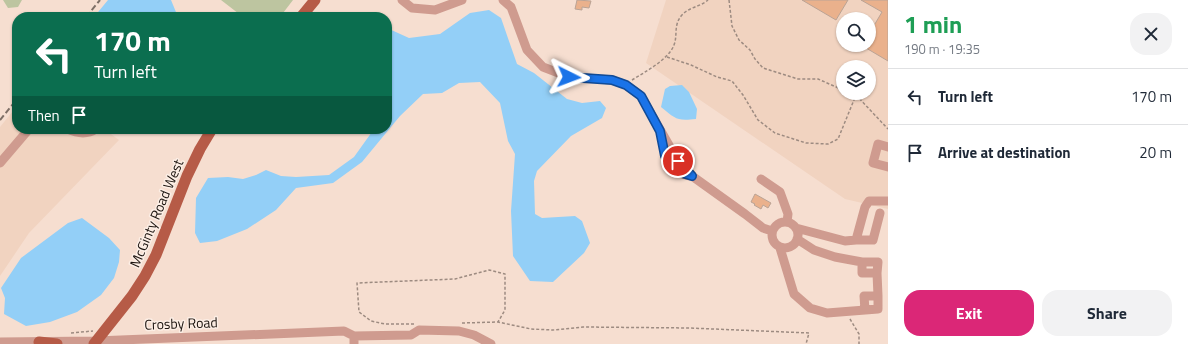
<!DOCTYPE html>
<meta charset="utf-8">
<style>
:root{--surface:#fff;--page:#f2f2f3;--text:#1f2937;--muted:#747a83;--line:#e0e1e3;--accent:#db2777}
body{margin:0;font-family:"Titillium Web",sans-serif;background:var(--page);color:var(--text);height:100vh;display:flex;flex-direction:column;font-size:15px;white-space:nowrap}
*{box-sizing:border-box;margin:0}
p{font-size:13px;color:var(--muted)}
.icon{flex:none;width:22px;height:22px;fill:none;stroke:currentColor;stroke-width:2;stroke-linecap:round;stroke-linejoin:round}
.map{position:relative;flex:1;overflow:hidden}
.panel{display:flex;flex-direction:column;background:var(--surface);width:300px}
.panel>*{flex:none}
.guide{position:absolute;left:12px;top:12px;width:380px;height:122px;border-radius:16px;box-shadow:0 1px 3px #0004;background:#0b6e4f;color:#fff;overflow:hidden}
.controls{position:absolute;left:836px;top:12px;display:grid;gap:8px}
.controls a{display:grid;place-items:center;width:40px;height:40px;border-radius:50%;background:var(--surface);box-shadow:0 1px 3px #0004;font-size:20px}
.pin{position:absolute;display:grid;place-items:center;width:34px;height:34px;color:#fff;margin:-17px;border:2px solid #fff;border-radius:50%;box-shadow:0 1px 4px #0007}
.me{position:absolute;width:44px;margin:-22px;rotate:93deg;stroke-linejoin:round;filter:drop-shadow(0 0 3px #0008)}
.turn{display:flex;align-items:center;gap:14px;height:84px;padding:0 16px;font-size:18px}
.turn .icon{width:52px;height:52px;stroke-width:2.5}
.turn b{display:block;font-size:28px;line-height:34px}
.then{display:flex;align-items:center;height:38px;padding:0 16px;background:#0003;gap:8px;font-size:15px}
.round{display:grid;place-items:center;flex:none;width:42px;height:42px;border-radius:16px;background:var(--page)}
.overview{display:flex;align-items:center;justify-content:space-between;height:68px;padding:0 16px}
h1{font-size:24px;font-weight:700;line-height:30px;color:#1e9e55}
.button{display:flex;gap:8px;margin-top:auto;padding:8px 16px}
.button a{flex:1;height:46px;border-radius:16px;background:var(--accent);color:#fff;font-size:16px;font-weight:700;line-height:46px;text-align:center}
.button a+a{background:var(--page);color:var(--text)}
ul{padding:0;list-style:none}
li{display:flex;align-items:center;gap:12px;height:56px;padding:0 16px;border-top:1px solid var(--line)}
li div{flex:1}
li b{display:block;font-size:15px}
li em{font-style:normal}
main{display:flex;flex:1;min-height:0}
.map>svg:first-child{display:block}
.built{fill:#f1d3c0;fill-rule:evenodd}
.green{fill:#bdc5a0}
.water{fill:#93cff7}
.building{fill:#eab18c;stroke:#baa395}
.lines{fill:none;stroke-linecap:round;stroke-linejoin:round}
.path{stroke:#9d8b81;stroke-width:1.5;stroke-dasharray:3 2;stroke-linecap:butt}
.minor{stroke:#cf9b8f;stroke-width:9}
.major{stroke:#b65b47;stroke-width:11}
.rail{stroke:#7e6f66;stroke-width:2;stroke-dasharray:6 3;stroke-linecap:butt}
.route-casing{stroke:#114b97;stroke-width:10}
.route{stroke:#1a73e8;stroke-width:7}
.labels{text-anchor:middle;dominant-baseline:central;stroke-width:3;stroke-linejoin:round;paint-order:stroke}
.street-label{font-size:14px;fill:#1b130e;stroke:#fceee5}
</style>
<main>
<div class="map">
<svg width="888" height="344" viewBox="0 0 888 344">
<rect width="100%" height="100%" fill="#f6ded0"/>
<path class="built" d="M666,0H888V209L845,199L646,63ZM843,19H869V45H843ZM843,67H869V93H843Z
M17,106V129H104L119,140L29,233L0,276V127Z"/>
<path class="green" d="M3,0H22L18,7L8,8Z
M221,0H293L280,17H243Z"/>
<path class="water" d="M108,0H171L178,17H94Z
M489,10L501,18L517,64L534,73L567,99L582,103L600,101L606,108L602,118L571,136L537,171L534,181L535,214L542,218L575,216L582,221L590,243L584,253L553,282L530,281L513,256L511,211L515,154L508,141L500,103L480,82L459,83L442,93L423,94L400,116L362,162L333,183L296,188L276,210L247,229L217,241L200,243L195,233L196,198L208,178L228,177L243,179L256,175L266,170L281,176L296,177L329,175L354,157L374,129H387V104L391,93L387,77V28L409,38L440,34L470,13Z
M682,85L689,92L697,109L696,119C676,121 676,119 661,107L665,89L670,86Z
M82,218L109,238L120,250L119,262L114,278L101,295L77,312L50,322L26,326L4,314L5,298L1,288L21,258L68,223Z"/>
<path class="building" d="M577,0L591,1L589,8L582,7V10L575,9Z
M802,0H848L836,20Z
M861,0H888V61L861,45H869V34L882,12Z
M755,194L771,203L768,208L763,205L761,209L754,205L755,204L751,202Z"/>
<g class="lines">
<path class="path" d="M729,0L732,26L739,40L750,50L755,59L763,68L798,79H818L843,90
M667,57L691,65L717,77L732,81L743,95L758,120L775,133L806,143L828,144L838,139L856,95L851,93
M632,80C645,72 669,59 674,45C678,35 673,25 682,15C689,7 700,7 708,0
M856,95L888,129
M850,319L859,334V344
M462,323L498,322L531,329L553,330L583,327L690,328L809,333L806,344
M414,324H385L371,321L359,312L357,283L455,279L489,270L505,274V310L498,322
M71,333L93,331"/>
<path class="minor" d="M402,0L412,8L435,10L462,0
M503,0L511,7L527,50L543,67L569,77L612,80L626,85L641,96L678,161L692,176L745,214L763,228L772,231
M67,129C76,133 87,135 96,129
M662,138C664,151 667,164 678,172C681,174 686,175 690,176
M888,147L878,144L873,163L888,167
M0,163L29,129
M761,179L780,192L788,214L787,222
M772 235a13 13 0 1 1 26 0a13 13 0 1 1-26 0Z
M796,228L845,241L856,240H873L880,213
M797,239L814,250L835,257L862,262V273H877L878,262H862
M856,240L865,207L869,201H888
M780,248L794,294L810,308L827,313L878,309V296H864L865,310
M877,273L878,296
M354,336L411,335L419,330L459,331L474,335L491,344
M0,342L96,341L344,331L354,336V344"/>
<path class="major" d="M301,17L315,0
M39,342L57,344
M94,344L132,296L145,276L156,255L187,176L200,149L212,129"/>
<path class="rail" d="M86,17L100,0
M0,120L17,99"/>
</g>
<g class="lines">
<g class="route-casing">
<path id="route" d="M569,77L612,80L626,85L641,96L660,131L665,156L672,166L679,172L692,176L678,161"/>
</g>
<use href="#route" class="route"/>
</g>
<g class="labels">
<g class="street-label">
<text transform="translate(156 213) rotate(-67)">McGinty Road West</text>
<text transform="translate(181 323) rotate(-2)">Crosby Road</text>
</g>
</g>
</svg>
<div class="controls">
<a><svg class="icon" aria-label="search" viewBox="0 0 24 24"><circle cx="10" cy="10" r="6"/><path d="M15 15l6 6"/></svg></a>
<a><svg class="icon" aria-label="layers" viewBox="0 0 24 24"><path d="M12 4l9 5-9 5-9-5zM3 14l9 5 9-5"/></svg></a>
</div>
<div class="pin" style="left:678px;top:161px;background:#d93025"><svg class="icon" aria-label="arrive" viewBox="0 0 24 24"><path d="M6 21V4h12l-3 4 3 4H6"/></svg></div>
<svg class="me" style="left:569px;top:77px" viewBox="-20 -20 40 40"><path d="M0-17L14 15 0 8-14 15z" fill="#1a73e8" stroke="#fff" stroke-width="4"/></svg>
<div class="guide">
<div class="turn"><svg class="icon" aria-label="left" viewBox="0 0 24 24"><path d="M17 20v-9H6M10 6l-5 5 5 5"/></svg><div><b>170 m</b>Turn left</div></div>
<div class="then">Then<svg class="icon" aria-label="arrive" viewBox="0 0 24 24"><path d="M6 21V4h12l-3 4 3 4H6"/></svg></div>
</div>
</div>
<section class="panel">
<div class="overview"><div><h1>1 min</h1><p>190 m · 19:35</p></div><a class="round"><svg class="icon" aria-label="close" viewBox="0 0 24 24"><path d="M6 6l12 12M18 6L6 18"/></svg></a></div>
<ul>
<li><svg class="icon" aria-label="left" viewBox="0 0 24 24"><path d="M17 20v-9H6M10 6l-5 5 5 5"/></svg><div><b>Turn left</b></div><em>170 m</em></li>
<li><svg class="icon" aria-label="arrive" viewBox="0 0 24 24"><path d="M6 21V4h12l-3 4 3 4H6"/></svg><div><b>Arrive at destination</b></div><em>20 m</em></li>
</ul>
<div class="button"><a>Exit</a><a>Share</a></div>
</section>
</main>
